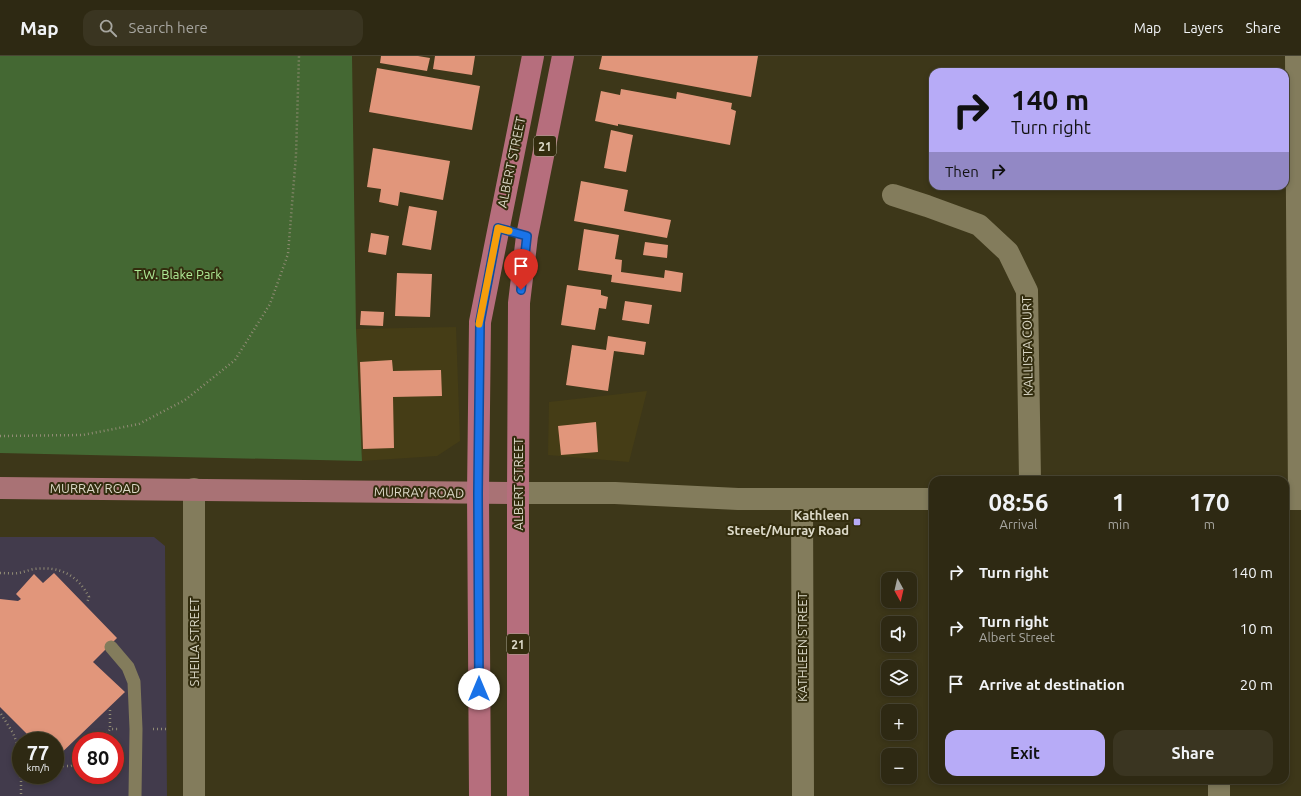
<!DOCTYPE html>
<meta charset="utf-8">
<style>
:root{--surface:#2e2913;--page:#3a3521;--text:#f1f3f6;--muted:#a7a6a0;--line:#494533;--accent:#b7abf7}
body{margin:0;font-family:Ubuntu,sans-serif;background:var(--page);color:var(--text);height:100vh;display:flex;flex-direction:column;font-size:15px;white-space:nowrap}
*{box-sizing:border-box;margin:0}
p{font-size:13px;color:var(--muted)}
.icon{flex:none;width:22px;height:22px;fill:none;stroke:currentColor;stroke-width:2;stroke-linecap:round;stroke-linejoin:round}
.map{position:relative;flex:1;overflow:hidden}
.side{position:absolute;left:929px;top:420px;width:360px;height:308px;display:flex;flex-direction:column;background:var(--surface);border-radius:12px;box-shadow:0 2px 6px #0003,0 0 0 1px var(--line)}
.side>*{flex:none}
.banner{position:absolute;left:929px;top:12px;width:360px;height:122px;border-radius:12px;box-shadow:0 2px 6px #0003,0 0 0 1px var(--line);background:#b7abf7;color:#111;overflow:hidden}
.needle{width:26px;rotate:172deg}
.fabs{position:absolute;left:881px;top:516px;display:grid;gap:8px}
.fabs a{display:grid;place-items:center;width:36px;height:36px;border-radius:8px;background:var(--surface);box-shadow:0 2px 6px #0003,0 0 0 1px var(--line);font-size:20px}
.speed{position:absolute;left:12px;top:676px;display:flex;gap:8px;font-size:20px;font-weight:700;text-align:center}
.speed>*{display:grid;place-content:center;width:52px;height:52px;border-radius:50%;background:var(--surface);box-shadow:0 2px 6px #0003,0 0 0 1px var(--line);line-height:1}
.speed small{font-size:10px;font-weight:400}
.speed .limit{border:6px solid #d22;background:#fff;color:#111}
.pin{position:absolute;display:grid;place-items:center;width:34px;height:34px;color:#fff;margin:-41px -17px;border-radius:50% 50% 50% 0;rotate:-45deg;box-shadow:0 0 4px #0007}
.pin .icon{rotate:45deg}
.me{position:absolute;width:44px;margin:-22px;rotate:0deg;stroke-linejoin:round;filter:drop-shadow(0 0 3px #0008)}
.turn{display:flex;align-items:center;gap:14px;height:84px;padding:0 16px;font-size:18px}
.turn .icon{width:52px;height:52px;stroke-width:2.5}
.turn b{display:block;font-size:28px;line-height:34px}
.then{display:flex;align-items:center;height:38px;padding:0 16px;background:#0003;gap:8px;font-size:15px}
.eta{display:flex;justify-content:space-evenly;align-items:center;height:68px;text-align:center}
.eta b{font-size:24px;font-weight:600;line-height:28px}
.cta{display:flex;gap:8px;margin-top:auto;padding:8px 16px}
.cta a{flex:1;height:46px;border-radius:12px;background:var(--accent);color:#111;font-size:16px;font-weight:600;line-height:46px;text-align:center}
.cta a+a{background:var(--page);color:var(--text)}
ul{padding:0;list-style:none}
li{display:flex;align-items:center;gap:12px;height:56px;padding:0 16px}
li div{flex:1}
li b{display:block;font-size:15px}
li em{font-style:normal}
header{display:flex;align-items:center;gap:24px;box-sizing:border-box;height:56px;padding:0 20px;background:var(--surface);border-bottom:1px solid var(--line)}
header strong{font-size:19px}
nav{display:flex;gap:22px;margin-inline-start:auto;font-size:14px}
.search{width:280px;height:36px;background:var(--page);display:flex;align-items:center;gap:10px;box-sizing:border-box;padding:0 14px;border-radius:12px;color:var(--muted);font-size:15px}
.map>svg:first-child{display:block}
.built{fill:#453d16}
.education{fill:#423b4c;fill-rule:evenodd}
.green{fill:#446833}
.building{fill:#e1967b}
.lines{fill:none;stroke-linecap:round;stroke-linejoin:round}
.path{stroke:#918c75;stroke-width:2.5;stroke-dasharray:1 3;stroke-linecap:butt}
.service{stroke:#837c5c;stroke-width:13}
.minor{stroke:#837c5c;stroke-width:22}
.secondary{stroke:#837c5c;stroke-width:22}
.primary{stroke:#a97275;stroke-width:22}
.trunk{stroke:#b66e7d;stroke-width:22}
.route-casing{stroke:#114b97;stroke-width:10}
.route{stroke:#1a73e8;stroke-width:7}
.slow{stroke:#f59e0b;stroke-width:7}
.poi-dot{fill:#b7abf7;stroke:#332d0e;stroke-width:1.5}
.labels{text-anchor:middle;dominant-baseline:central;stroke-width:4;stroke-linejoin:round;paint-order:stroke}
.shield{fill:#332d0e;stroke:#a9a590;stroke-width:1}
.shield-label{font-size:12px;font-weight:bold;fill:#dcd9c8}
.street-label{font-size:13px;fill:#dcd9c8;stroke:#332d0e}
.park-label{font-size:13px;fill:#afeb96;stroke:#332d0e}
.poi-label{font-size:13px;font-weight:bold;fill:#dcd9c8;stroke:#332d0e;text-anchor:end}
</style>
<header>
<strong>Map</strong>
<div class="search"><svg class="icon" aria-label="search" viewBox="0 0 24 24"><circle cx="10" cy="10" r="6"/><path d="M15 15l6 6"/></svg>Search here</div>
<nav><a>Map</a><a>Layers</a><a>Share</a></nav>
</header>
<div class="map">
<svg width="1301" height="740" viewBox="0 0 1301 740">
<rect width="100%" height="100%" fill="#3d3719"/>
<path class="built" d="M456,271L460,385L437,400L362,405L356,273Z
M647,335L629,406L548,399L549,346Z"/>
<path class="education" d="M0,481H154L165,490L167,740H0ZM21,685H55V719H21ZM81,685H115V719H81Z"/>
<path class="green" d="M0,0H352L356,273L362,405L0,397Z"/>
<path class="building" d="M381,0H418L430,2L427,15L380,7Z
M435,0H475L472,19L433,13Z
M602,0H758L751,41L599,13Z
M377,12L480,30L472,74L369,56Z
M621,33L676,43L677,36L732,47L731,53L736,55L730,89L618,68V70L595,65L601,35L620,39Z
M611,74L633,79L626,116L604,112Z
M373,92L450,105L443,144L400,136L398,150L379,146L381,133L367,131Z
M581,125L628,134L624,155L671,164L667,182L574,165Z
M409,150L437,155L431,194L402,189Z
M584,173L619,179L615,203L622,204L621,216L664,222L665,214L683,217L681,236L611,226L612,219L578,214Z
M371,177L389,180L386,199L368,196Z
M645,186L668,189L667,202L643,199Z
M397,217L432,218L430,261L395,260Z
M567,229L601,234V239L608,241L606,253L599,252L595,274L561,269Z
M625,245L652,249L649,268L622,264Z
M361,255L384,256L383,270L360,269Z
M608,280L646,286L644,299L614,295L608,335L566,329L572,289L606,294Z
M392,304L393,315L441,314L442,340L393,341L394,392L363,393L360,306Z
M596,366L598,396L561,399L558,370Z
M54,517L117,582L93,606L125,636L55,703V685H34L0,651V543L18,545L21,543L16,538L34,518L43,527Z"/>
<g class="lines">
<path class="path" d="M0,380L83,379L139,368L185,344L235,304L270,248L288,198L296,99L299,0
M0,517C6,517 13,518 19,517C24,516 29,514 34,513C59,510 77,518 89,541L87,547
M110,654V673
M1,658L13,677L21,697V740
M153,673H168
M103,685L110,673H119
M55,710H71L81,706"/>
<path class="service" d="M111,591L128,611L134,626L136,673L135,740"/>
<path class="minor" d="M1296,0L1299,443
M893,139L927,150L979,169L1008,196L1027,235L1030,424
M194,433V740
M802,443L803,740
M1219,724V740"/>
<path class="secondary" d="M518,437H615L738,443H933
M1285,443H1301"/>
<path class="primary" d="M0,432L518,437"/>
<path class="trunk" d="M480,740L478,437L480,266L533,0
M518,740V437L519,247L527,180L563,0"/>
</g>
<g class="lines">
<g class="route-casing">
<path id="route" d="M479,633L478,437L480,266L498,172L527,180L521,234"/>
</g>
<use href="#route" class="route"/>
<path class="slow" d="M479,268L498,172L509,175"/>
</g>
<rect class="poi-dot" x="853" y="462" width="8" height="8" rx="2"/>
<g class="labels">
<g class="shield">
<rect x="534" y="80" width="22" height="20" rx="3"/>
<rect x="507" y="578" width="22" height="20" rx="3"/>
</g>
<g class="shield-label">
<text x="545" y="90">21</text>
<text x="518" y="588">21</text>
</g>
<g class="street-label">
<text transform="translate(511 106) rotate(-78)">ALBERT STREET</text>
<text transform="translate(1027 290) rotate(-91)">KALLISTA COURT</text>
<text transform="translate(518 428) rotate(-90)">ALBERT STREET</text>
<text x="95" y="432">MURRAY ROAD</text>
<text transform="translate(419 436) rotate(1)">MURRAY ROAD</text>
<text transform="translate(194 586) rotate(-90)">SHEILA STREET</text>
<text transform="translate(802 591) rotate(-90)">KATHLEEN STREET</text>
</g>
<g class="park-label">
<text x="178" y="218">T.W. Blake Park</text>
</g>
<g class="poi-label">
<text x="849" y="459">Kathleen<tspan x="849" dy="15">Street/Murray Road</tspan></text>
</g>
</g>
</svg>
<div class="fabs">
<a><svg class="needle" viewBox="-14 -14 28 28"><path d="M0-13l5 13h-10z" fill="#e53935"/><path d="M0 13l5-13h-10z" fill="#a7a6a0"/></svg></a>
<a><svg class="icon" aria-label="sound" viewBox="0 0 24 24"><path d="M4 9h4l5-4v14l-5-4H4zM17 9q2 3 0 6"/></svg></a>
<a><svg class="icon" aria-label="layers" viewBox="0 0 24 24"><path d="M12 4l9 5-9 5-9-5zM3 14l9 5 9-5"/></svg></a>
<a>+</a>
<a>−</a>
</div>
<div class="speed"><div>77<small>km/h</small></div><div class="limit">80</div></div>
<div class="pin" style="left:521px;top:234px;background:#d93025"><svg class="icon" aria-label="arrive" viewBox="0 0 24 24"><path d="M6 21V4h12l-3 4 3 4H6"/></svg></div>
<svg class="me" style="left:479px;top:633px" viewBox="-20 -20 40 40"><circle r="19" fill="#fff"/><path d="M0-13L10 11 0 6-10 11z" fill="#1a73e8"/></svg>
<div class="banner">
<div class="turn"><svg class="icon" aria-label="right" viewBox="0 0 24 24"><path d="M7 20v-9h11M14 6l5 5-5 5"/></svg><div><b>140 m</b>Turn right</div></div>
<div class="then">Then<svg class="icon" aria-label="right" viewBox="0 0 24 24"><path d="M7 20v-9h11M14 6l5 5-5 5"/></svg></div>
</div>
<section class="side">
<div class="eta">
<div><b>08:56</b><p>Arrival</p></div>
<div><b>1</b><p>min</p></div>
<div><b>170</b><p>m</p></div>
</div>
<ul>
<li><svg class="icon" aria-label="right" viewBox="0 0 24 24"><path d="M7 20v-9h11M14 6l5 5-5 5"/></svg><div><b>Turn right</b></div><em>140 m</em></li>
<li><svg class="icon" aria-label="right" viewBox="0 0 24 24"><path d="M7 20v-9h11M14 6l5 5-5 5"/></svg><div><b>Turn right</b><p>Albert Street</p></div><em>10 m</em></li>
<li><svg class="icon" aria-label="arrive" viewBox="0 0 24 24"><path d="M6 21V4h12l-3 4 3 4H6"/></svg><div><b>Arrive at destination</b></div><em>20 m</em></li>
</ul>
<div class="cta"><a>Exit</a><a>Share</a></div>
</section>
</div>
